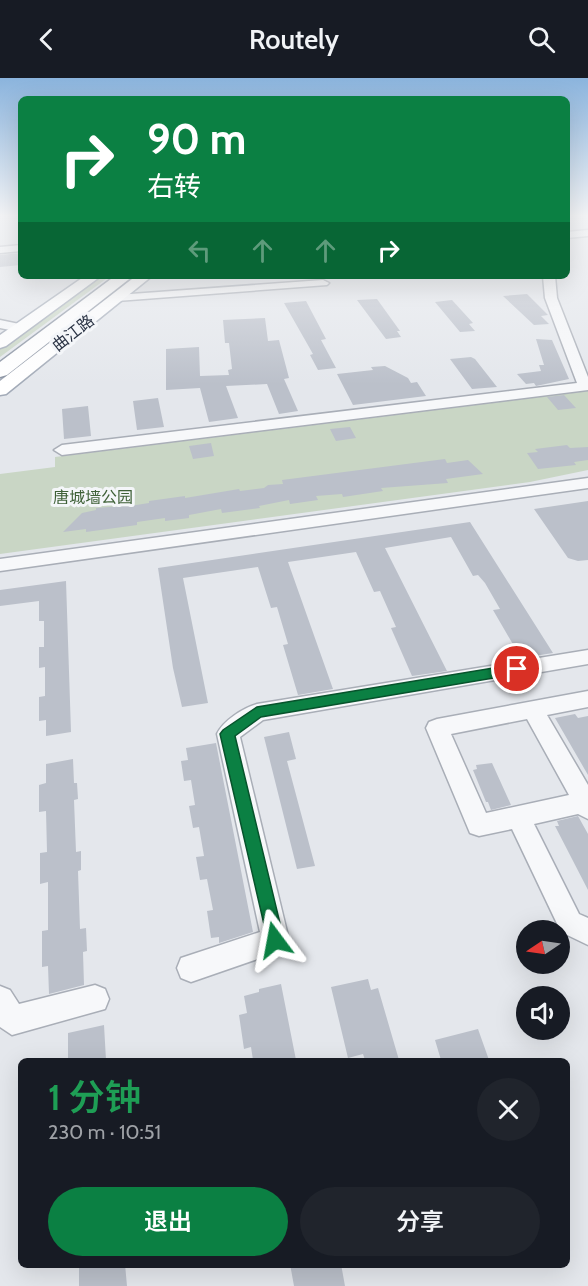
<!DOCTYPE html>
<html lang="zh">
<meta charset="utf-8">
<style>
:root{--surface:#171b24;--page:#20242c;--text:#f1f3f6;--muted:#9ea1a6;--accent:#0b8043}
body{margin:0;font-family:Cabin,"Noto Sans SC",sans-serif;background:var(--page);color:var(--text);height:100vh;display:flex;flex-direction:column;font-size:22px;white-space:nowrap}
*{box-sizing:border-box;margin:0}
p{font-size:20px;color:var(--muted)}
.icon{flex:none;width:33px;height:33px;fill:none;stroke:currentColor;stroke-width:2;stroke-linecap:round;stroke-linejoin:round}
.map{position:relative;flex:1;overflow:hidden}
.panel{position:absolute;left:18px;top:980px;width:552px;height:210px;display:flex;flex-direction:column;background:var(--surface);border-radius:9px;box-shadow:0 6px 24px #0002}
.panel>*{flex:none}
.guide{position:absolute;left:18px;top:18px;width:552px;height:183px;border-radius:9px;box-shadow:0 6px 24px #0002;background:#0b8043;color:#fff;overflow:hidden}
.needle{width:39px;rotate:257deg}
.controls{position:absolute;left:516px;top:842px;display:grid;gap:12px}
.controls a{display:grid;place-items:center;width:54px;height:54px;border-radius:50%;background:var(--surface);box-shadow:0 6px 24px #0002;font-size:30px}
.pin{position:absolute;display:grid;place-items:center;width:51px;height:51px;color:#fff;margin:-26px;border:3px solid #fff;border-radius:50%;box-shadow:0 2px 6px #0007}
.me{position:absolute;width:66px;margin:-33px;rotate:347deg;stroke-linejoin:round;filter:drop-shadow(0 0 4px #0008)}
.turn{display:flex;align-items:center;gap:21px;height:126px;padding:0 30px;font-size:27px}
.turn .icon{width:78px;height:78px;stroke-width:2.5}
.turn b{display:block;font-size:42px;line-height:51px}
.lanes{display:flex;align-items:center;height:57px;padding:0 30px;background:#0003;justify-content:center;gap:30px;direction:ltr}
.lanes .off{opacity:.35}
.round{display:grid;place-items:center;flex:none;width:63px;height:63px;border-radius:32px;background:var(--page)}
.overview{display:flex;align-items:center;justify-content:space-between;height:102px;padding:0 30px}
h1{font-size:36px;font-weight:600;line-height:45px;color:#1e9e55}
.action{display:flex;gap:12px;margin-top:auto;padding:12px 30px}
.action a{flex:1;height:69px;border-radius:36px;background:var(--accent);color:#fff;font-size:24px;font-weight:600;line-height:69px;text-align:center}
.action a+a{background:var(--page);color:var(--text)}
header{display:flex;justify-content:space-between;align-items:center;height:78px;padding:0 30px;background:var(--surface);font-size:27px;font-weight:600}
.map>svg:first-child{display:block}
.green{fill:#c9d6c5}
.building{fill:#bbc0ca}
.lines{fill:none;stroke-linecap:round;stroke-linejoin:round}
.minor-casing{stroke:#a9aeb7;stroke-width:3}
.major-casing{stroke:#a3abb8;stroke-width:3}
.highway-casing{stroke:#8b94a3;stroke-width:3}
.minor{fill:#f7f8fa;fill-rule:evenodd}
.major{fill:#fff;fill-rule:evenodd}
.highway{fill:#fff;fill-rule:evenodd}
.route{fill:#0b8043;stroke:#07532c;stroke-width:1.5}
.labels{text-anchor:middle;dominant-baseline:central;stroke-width:6;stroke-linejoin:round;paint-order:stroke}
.far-street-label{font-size:16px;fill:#2b3445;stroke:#f4f6f9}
.far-park-label{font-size:16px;fill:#3f6138;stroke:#f4f6f9}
</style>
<header><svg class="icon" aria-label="back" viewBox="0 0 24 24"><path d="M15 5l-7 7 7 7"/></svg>Routely<svg class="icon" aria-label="search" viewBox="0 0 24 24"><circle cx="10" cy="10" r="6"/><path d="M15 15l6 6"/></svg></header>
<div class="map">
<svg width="588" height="1208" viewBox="0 0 588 1208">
<rect width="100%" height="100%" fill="#e4e7ec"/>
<path class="green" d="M99,198H110L0,279V270Z
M588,313V392L530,404L0,476V396L55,389V379Z"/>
<path class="building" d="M21,175V187L0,189V177Z
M527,216L548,237L541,238L549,246L534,247L503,218Z
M377,221L400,253H397L401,259L386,261L357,222Z
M452,222L473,245L469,246L475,253L460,254L435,224Z
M306,223L326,261L321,262L336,290L318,292L310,277L313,276L284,225Z
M265,240L268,263L279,262L289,300L284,301L298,333L279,336L267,306L226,308L238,340L209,344L200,310L166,312V271L199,269L200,298L229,297L228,292L232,291L229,265H225L223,242Z
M536,261L552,262L569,301L536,308L534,305L526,306L517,296L541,293L539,287H544Z
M471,279L475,281L497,309L472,311L450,281Z
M385,288L408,300L411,305L417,304L426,318L353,327L337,296L373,292L371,289Z
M564,317L576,330L558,332L547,319Z
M158,320L164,349L137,352L133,323Z
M88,328L91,358L64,361L62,331Z
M350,349L356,360L336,363L330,351Z
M211,365L214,378L193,381L189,368Z
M567,367L570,370L588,369V382L574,384L576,387L538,391L527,375L538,374L535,371Z
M445,381L447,385L468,382L483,396L446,401L448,405L381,410L383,413L343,419L342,416L316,418L318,422L290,426L289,422L259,428L260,430L222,435L221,431L189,437V440L165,443V440L137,444V447L86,454V451L63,454L82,435L96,432V430L136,427L149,425V423L185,418V420L239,411L240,413L264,410L268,407L283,406L282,402Z
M588,423V482L578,483L568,480L534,431Z
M470,444L553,575L521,580L493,532L500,531L485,505L478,497L473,498L451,459L385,470L447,593L412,598L391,550L396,549L380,513L374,514L356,474L288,484L333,611L298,617L283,567L288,566L277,529L271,530L258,489L183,500L208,625L182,629L173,590L158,490Z
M66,503L71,654L46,658V642L39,643V619L45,618V589L39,590V569H44V543H39V523L0,528V512Z
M575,636L578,640L588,638V697L555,640Z
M289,654L296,681L287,683L315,788L297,791L264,659Z
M216,665L253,854L219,865V859L211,860L207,833L213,832L207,801L200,802L196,779L204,778L199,749L193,750L189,728L195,727L191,702L184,703L181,683L188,682L186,670Z
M73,681L74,705H77L78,721L74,722L76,774L81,773V792L78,793L80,851L86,850L87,873L83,874L84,907L49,916L48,888L42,889V853L48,852V804L40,806V775L47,774L46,733L39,734V707L46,705V686Z
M492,685L511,727L491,732L488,724H486L473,692L477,691L476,687Z
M578,738L588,756V812L555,748H559L557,743Z
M368,901L371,912L378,910L399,982H365L363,976L348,980L331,909Z
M281,906L296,982H253L251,969L244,971L239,937L247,935L244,918L259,914V911Z
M104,947L106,982H68V955Z
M478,951L489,982H441L435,962Z
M84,1186H125L127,1208H79V1190L84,1189Z
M290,1186H341L345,1208H294Z"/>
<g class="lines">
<g class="minor-casing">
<path id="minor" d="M588,152V158L567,160V154Z
M21,167V173L0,175V169Z
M543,198H555L557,220L588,299V312L62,377L54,372L62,367L577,305L545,220Z
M323,202L329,205L327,207L117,223L111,220L117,217Z
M0,242L24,247L26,250L20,254L0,250Z
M588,400V410L0,493V481Z
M588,572V586L263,642L240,659L289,862L285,871L275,875L191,904L181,900L177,890L181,880L260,854L217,656C223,643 243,630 257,626Z
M588,613V629L547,637L588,707V741L578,736L534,746L579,836L588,840V867L561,854L512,751L479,758L470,755L426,650L429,644L437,641ZM527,641L569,717L486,735L451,656Z
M95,907L105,911L109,921L105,931L12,957L0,949V908L10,912L19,926Z"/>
</g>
<g class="major-casing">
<path id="major" d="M85,198H101L6,268L0,270V257Z
M136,198H152L6,316L0,317V303Z"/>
</g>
<g class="highway-casing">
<path id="highway" d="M115,198H133L7,297L0,299V284Z"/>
</g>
<use href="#minor" class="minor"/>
<use href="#major" class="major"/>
<use href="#highway" class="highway"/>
</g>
<linearGradient id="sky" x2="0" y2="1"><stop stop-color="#8bb4dd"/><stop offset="0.45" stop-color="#f3f4f6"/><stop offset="1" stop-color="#f3f4f6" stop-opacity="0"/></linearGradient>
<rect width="588" height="306" fill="url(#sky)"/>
<path class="route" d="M517,586L524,591L517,596L261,639L235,658L284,862L282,868L275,871L269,868L220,656L223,652L257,629Z"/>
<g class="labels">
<g class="far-street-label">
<text transform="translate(73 255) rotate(-38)">曲江路</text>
</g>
<g class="far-park-label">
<text x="93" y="419">唐城墙公园</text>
</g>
</g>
</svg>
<div class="controls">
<a><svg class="needle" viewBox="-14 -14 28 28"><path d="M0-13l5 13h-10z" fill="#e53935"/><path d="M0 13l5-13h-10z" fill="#9ea1a6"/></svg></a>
<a><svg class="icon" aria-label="sound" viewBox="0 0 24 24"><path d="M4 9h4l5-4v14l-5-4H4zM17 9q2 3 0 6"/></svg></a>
</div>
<div class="pin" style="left:517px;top:591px;background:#d93025"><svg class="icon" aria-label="arrive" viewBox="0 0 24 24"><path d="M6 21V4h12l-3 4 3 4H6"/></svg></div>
<svg class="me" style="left:275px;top:862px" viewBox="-20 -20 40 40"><path d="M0-17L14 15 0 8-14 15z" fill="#0b8043" stroke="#fff" stroke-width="4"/></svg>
<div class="guide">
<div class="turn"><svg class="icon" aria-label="right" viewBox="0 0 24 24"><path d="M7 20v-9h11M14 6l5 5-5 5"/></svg><div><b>90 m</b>右转</div></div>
<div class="lanes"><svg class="icon off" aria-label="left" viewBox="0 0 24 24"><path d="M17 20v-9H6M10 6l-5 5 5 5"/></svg><svg class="icon off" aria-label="ahead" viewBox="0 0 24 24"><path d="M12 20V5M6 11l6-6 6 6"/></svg><svg class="icon off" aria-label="ahead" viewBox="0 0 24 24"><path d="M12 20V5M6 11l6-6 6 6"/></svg><svg class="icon" aria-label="right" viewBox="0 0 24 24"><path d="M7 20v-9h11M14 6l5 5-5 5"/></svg></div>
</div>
<section class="panel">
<div class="overview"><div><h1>1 分钟</h1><p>230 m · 10:51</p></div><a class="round"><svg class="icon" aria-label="close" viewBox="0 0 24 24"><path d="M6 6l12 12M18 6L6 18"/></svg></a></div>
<div class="action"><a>退出</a><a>分享</a></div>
</section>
</div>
